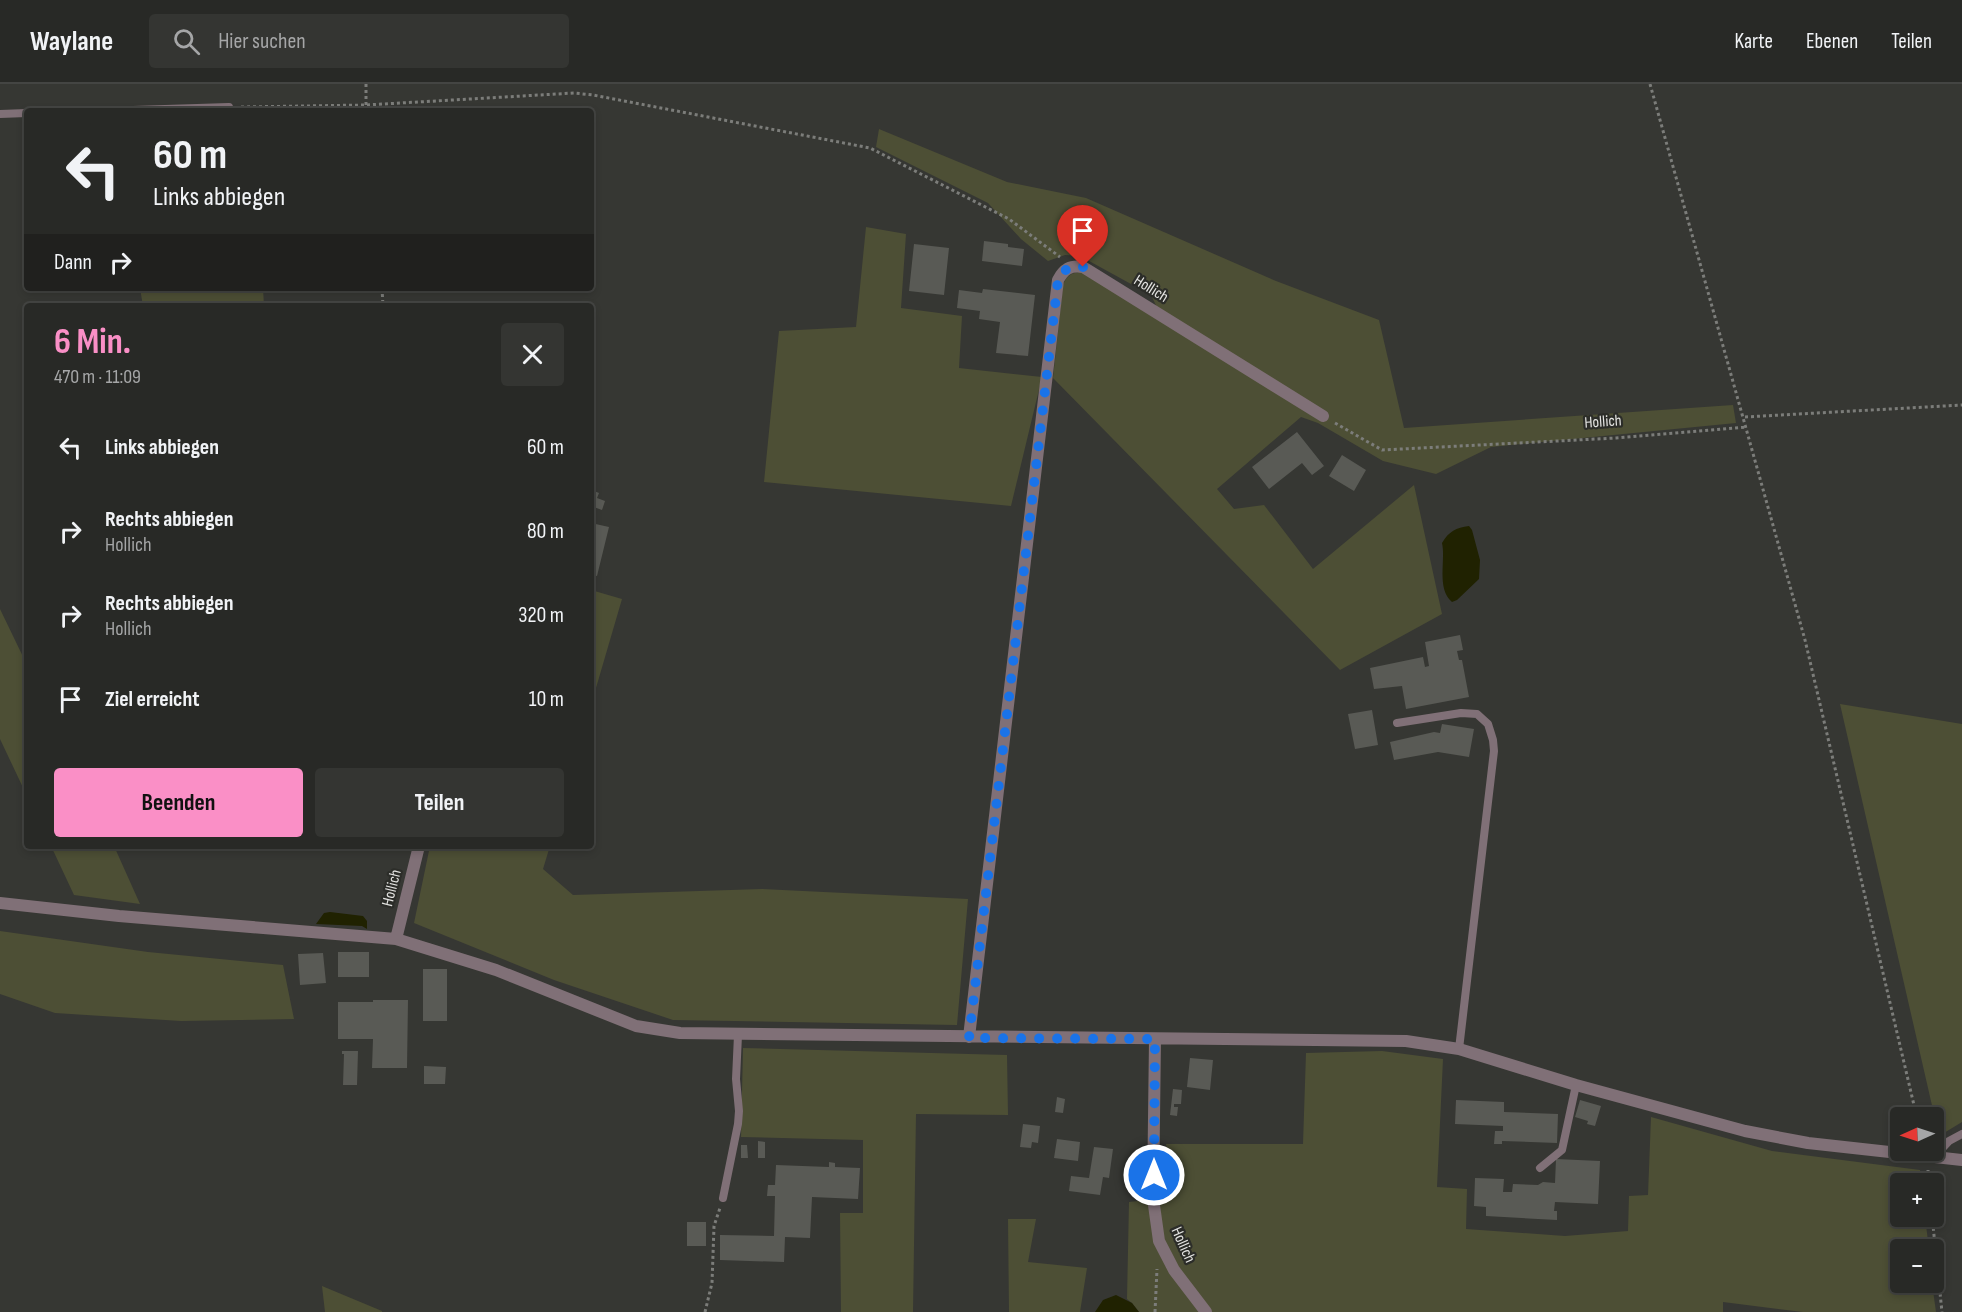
<!DOCTYPE html>
<html lang="de">
<meta charset="utf-8">
<style>
:root{--surface:#282926;--page:#343532;--text:#f1f3f6;--muted:#a5a6a7;--line:#444543;--accent:#fa8fc6}
body{margin:0;font-family:"Sofia Sans Condensed",sans-serif;background:var(--page);color:var(--text);height:100vh;display:flex;flex-direction:column;font-size:22px;white-space:nowrap}
*{box-sizing:border-box;margin:0}
p{font-size:20px;color:var(--muted)}
.icon{flex:none;width:33px;height:33px;fill:none;stroke:currentColor;stroke-width:2;stroke-linecap:round;stroke-linejoin:round}
.map{position:relative;flex:1;overflow:hidden}
.panel{position:absolute;left:24px;top:219px;width:570px;height:546px;display:flex;flex-direction:column;background:var(--surface);border-radius:6px;box-shadow:0 3px 9px #0003,0 0 0 2px var(--line)}
.panel>*{flex:none}
.banner{position:absolute;left:24px;top:24px;width:570px;height:183px;border-radius:6px;box-shadow:0 3px 9px #0003,0 0 0 2px var(--line);background:#282926;color:var(--text);overflow:hidden}
.needle{width:39px;rotate:267deg}
.controls{position:absolute;left:1890px;top:1023px;display:grid;gap:12px}
.controls a{display:grid;place-items:center;width:54px;height:54px;border-radius:6px;background:var(--surface);box-shadow:0 3px 9px #0003,0 0 0 2px var(--line);font-size:30px}
.pin{position:absolute;display:grid;place-items:center;width:51px;height:51px;color:#fff;margin:-62px -26px;border-radius:50% 50% 50% 0;rotate:-45deg;box-shadow:0 0 6px #0007}
.pin .icon{rotate:45deg}
.me{position:absolute;width:66px;margin:-33px;rotate:0deg;stroke-linejoin:round;filter:drop-shadow(0 0 4px #0008)}
.turn{display:flex;align-items:center;gap:21px;height:126px;padding:0 30px;font-size:27px}
.turn .icon{width:78px;height:78px;stroke-width:2.5}
.turn b{display:block;font-size:42px;line-height:51px}
.then{display:flex;align-items:center;height:57px;padding:0 30px;background:#0003;gap:12px;font-size:22px}
.round{display:grid;place-items:center;flex:none;width:63px;height:63px;border-radius:6px;background:var(--page)}
.overview{display:flex;align-items:center;justify-content:space-between;height:102px;padding:0 30px}
h1{font-size:36px;font-weight:700;line-height:45px;color:var(--accent)}
.button{display:flex;gap:12px;margin-top:auto;padding:12px 30px}
.button a{flex:1;height:69px;border-radius:6px;background:var(--accent);color:#111;font-size:24px;font-weight:700;line-height:69px;text-align:center}
.button a+a{background:var(--page);color:var(--text)}
ul{padding:0;list-style:none}
li{display:flex;align-items:center;gap:18px;height:84px;padding:0 30px}
li div{flex:1}
li b{display:block;font-size:22px}
li em{font-style:normal}
header{display:flex;align-items:center;gap:36px;box-sizing:border-box;height:84px;padding:0 30px;background:var(--surface);border-bottom:2px solid var(--line)}
header strong{font-size:28px}
nav{display:flex;gap:33px;margin-inline-start:auto;font-size:21px}
.search{width:420px;height:54px;background:var(--page);display:flex;align-items:center;gap:15px;box-sizing:border-box;padding:0 21px;border-radius:6px;color:var(--muted);font-size:22px}
.map>svg:first-child{display:block}
.green{fill:#4d4f35}
.water{fill:#202201}
.building{fill:#595a55}
.lines{fill:none;stroke-linecap:round;stroke-linejoin:round}
.path{stroke:#7c7d7a;stroke-width:3;stroke-dasharray:3 3;stroke-linecap:butt}
.lane{stroke:#807077;stroke-width:8}
.street{stroke:#807077;stroke-width:12}
.route{stroke:#1a73e8;stroke-width:10;stroke-dasharray:0 18}
.labels{text-anchor:middle;dominant-baseline:central;stroke-width:4.5;stroke-linejoin:round;paint-order:stroke}
.street-label{font-size:16px;fill:#e5e5e3;stroke:#2c2d29}
</style>
<header>
<strong>Waylane</strong>
<div class="search"><svg class="icon" aria-label="search" viewBox="0 0 24 24"><circle cx="10" cy="10" r="6"/><path d="M15 15l6 6"/></svg>Hier suchen</div>
<nav><a>Karte</a><a>Ebenen</a><a>Teilen</a></nav>
</header>
<div class="map">
<svg width="1962" height="1228" viewBox="0 0 1962 1228">
<rect width="100%" height="100%" fill="#363733"/>
<path class="green" d="M879,45L1007,98L1086,114L1276,197L1379,236L1404,344L1733,321L1736,339L1491,363L1436,390L1383,377L1318,339L1301,333L1217,405L1234,425L1264,421L1313,485L1414,401L1442,530L1340,586L1053,294L1063,201C1067,191 1072,188 1083,188L1164,238L1151,211L1080,172L1065,171L1048,177L1021,155L988,119L876,63Z
M866,143L906,150L901,224L962,232L959,284L1042,293L1011,422L764,398L779,247L856,243Z
M140,204H263L264,222H143Z
M591,506L622,515L591,621Z
M0,525L27,581V712L0,655Z
M1840,620L1962,640V1038L1939,1052Z
M51,762H114L140,820L74,811Z
M430,762H550L543,785L573,811L762,805L968,815L957,941L673,936L554,896L414,839Z
M0,847L148,868L283,881L294,935L181,937L55,929L0,910Z
M743,964L1007,971L1008,1031L916,1030L913,1228H841L840,1129H863V1056L741,1053Z
M1382,967L1443,975L1437,1103L1467,1105L1466,1145L1565,1152L1628,1147L1629,1112L1648,1111L1651,1033L1772,1067L1920,1086L1922,1099L1900,1100V1132L1925,1133L1929,1165L1900,1166V1198L1932,1199L1936,1228H1803L1723,1218V1228H1139L1132,1219L1127,1215L1129,1118L1172,1113L1166,1060H1303L1306,969Z
M1008,1135H1036L1028,1178L1087,1184L1080,1228H1009Z
M322,1202L382,1227V1228H325Z"/>
<path class="water" d="M1469,442L1472,446L1480,476L1479,495L1457,516L1452,518C1436,504 1446,476 1442,459C1449,447 1456,444 1469,442Z
M330,828L363,832L367,837V845L362,842L316,840L324,829Z
M1116,1211L1132,1219L1139,1228H1095L1103,1216Z"/>
<path class="building" d="M984,157L1008,160V163L1024,165L1022,182L982,177Z
M914,160L949,164L944,211L909,207Z
M983,205L1035,211L1028,272L996,269L1000,238L979,235L980,227L957,224L959,206L982,209Z
M1297,348L1324,382L1312,391L1302,379L1269,405L1252,383Z
M1342,371L1366,386L1354,407L1329,392Z
M594,407L599,409L597,414L605,417L602,426L591,422Z
M591,439L609,443L597,492L591,491Z
M1460,551L1463,566L1457,567L1459,576H1462L1469,613L1406,625L1402,602L1374,605L1370,584L1423,573L1425,583L1429,582L1425,558Z
M1372,626L1378,661L1355,665L1348,630Z
M1442,640L1474,645L1469,673L1438,668L1394,676L1390,658L1434,648L1440,649Z
M338,868H369V893H338Z
M323,869L326,899L300,901L298,870Z
M423,885H447V937H423Z
M373,916H408L407,984H372L373,955H338V918H373Z
M342,967H358L357,1001H343L344,970H342Z
M1190,974L1213,976L1210,1006L1187,1003Z
M424,982L446,983L445,1000H424Z
M1173,1005L1182,1006L1181,1020H1174V1023H1178L1177,1032L1170,1031Z
M1057,1013L1065,1015L1063,1029L1055,1028Z
M1456,1016L1504,1018V1028L1558,1030L1557,1059L1502,1057V1060H1494L1495,1047H1503V1042L1455,1040Z
M1580,1016L1601,1022L1595,1042L1587,1040L1588,1037L1575,1033Z
M1023,1040L1040,1042L1038,1059L1032,1058L1031,1064L1020,1063Z
M1057,1055L1080,1058L1078,1077L1054,1074Z
M758,1057L765,1058V1074H758Z
M741,1061H747L748,1074H741Z
M1094,1063L1113,1065L1109,1094L1103,1093L1100,1111L1069,1107L1071,1092L1089,1094Z
M1556,1075L1600,1077L1598,1120L1555,1118L1554,1127H1557V1136L1486,1132V1123L1474,1122L1475,1094L1504,1095L1503,1108H1512L1513,1100L1538,1101L1543,1098L1555,1099Z
M829,1078L835,1079V1083L860,1084L858,1115L812,1113L810,1154L785,1153L784,1178L720,1176V1151L774,1152L775,1112H767L768,1101H775L776,1081L829,1083Z
M687,1138H706V1162H687Z"/>
<g class="lines">
<path class="path" d="M366,0V27
M1650,0L1805,556L1917,1034
M241,23L366,21L574,9L593,11L870,64L1009,135L1060,173
M382,204L383,222
M1745,333L1962,321
M1335,339L1382,366L1616,354L1747,343
M1928,1086L1929,1100
M1932,1132L1942,1228
M705,1228L712,1199L714,1142L720,1124
M1155,1228L1157,1185"/>
<path class="lane" d="M101,27L229,23
M0,30L27,29
M1397,639L1461,629L1477,630L1488,640L1493,656L1494,667L1459,965
M1935,1072L1949,1057L1962,1050
M1540,1084L1562,1066L1576,1001
M723,1114L738,1040L739,1027L736,995L738,951"/>
<path class="street" d="M0,819L119,832L396,855L496,886L636,942L680,949L1406,957L1459,965L1576,1001L1745,1047L1808,1059L1962,1076
M396,855L419,762
M969,953L1058,196C1064,185 1070,181 1083,183L1323,332
M1155,955L1153,1114L1159,1157L1174,1186L1206,1228"/>
</g>
<g class="lines">
<path class="route" d="M1083,183C1070,181 1064,185 1058,196L969,954L1155,955L1154,1091"/>
</g>
<g class="labels">
<g class="street-label">
<text transform="translate(1151 205) rotate(32)">Hollich</text>
<text transform="translate(1603 338) rotate(-4)">Hollich</text>
<text transform="translate(392 804) rotate(-76)">Hollich</text>
<text transform="translate(1183 1161) rotate(66)">Hollich</text>
</g>
</g>
</svg>
<div class="controls">
<a><svg class="needle" viewBox="-14 -14 28 28"><path d="M0-13l5 13h-10z" fill="#e53935"/><path d="M0 13l5-13h-10z" fill="#a5a6a7"/></svg></a>
<a>+</a>
<a>−</a>
</div>
<div class="pin" style="left:1083px;top:183px;background:#d93025"><svg class="icon" aria-label="arrive" viewBox="0 0 24 24"><path d="M6 21V4h12l-3 4 3 4H6"/></svg></div>
<svg class="me" style="left:1154px;top:1091px" viewBox="-20 -20 40 40"><circle r="17" fill="#1a73e8" stroke="#fff" stroke-width="3"/><path d="M0-11L8 9 0 5-8 9z" fill="#fff"/></svg>
<div class="banner">
<div class="turn"><svg class="icon" aria-label="left" viewBox="0 0 24 24"><path d="M17 20v-9H6M10 6l-5 5 5 5"/></svg><div><b>60 m</b>Links abbiegen</div></div>
<div class="then">Dann<svg class="icon" aria-label="right" viewBox="0 0 24 24"><path d="M7 20v-9h11M14 6l5 5-5 5"/></svg></div>
</div>
<section class="panel">
<div class="overview"><div><h1>6 Min.</h1><p>470 m · 11:09</p></div><a class="round"><svg class="icon" aria-label="close" viewBox="0 0 24 24"><path d="M6 6l12 12M18 6L6 18"/></svg></a></div>
<ul>
<li><svg class="icon" aria-label="left" viewBox="0 0 24 24"><path d="M17 20v-9H6M10 6l-5 5 5 5"/></svg><div><b>Links abbiegen</b></div><em>60 m</em></li>
<li><svg class="icon" aria-label="right" viewBox="0 0 24 24"><path d="M7 20v-9h11M14 6l5 5-5 5"/></svg><div><b>Rechts abbiegen</b><p>Hollich</p></div><em>80 m</em></li>
<li><svg class="icon" aria-label="right" viewBox="0 0 24 24"><path d="M7 20v-9h11M14 6l5 5-5 5"/></svg><div><b>Rechts abbiegen</b><p>Hollich</p></div><em>320 m</em></li>
<li><svg class="icon" aria-label="arrive" viewBox="0 0 24 24"><path d="M6 21V4h12l-3 4 3 4H6"/></svg><div><b>Ziel erreicht</b></div><em>10 m</em></li>
</ul>
<div class="button"><a>Beenden</a><a>Teilen</a></div>
</section>
</div>
